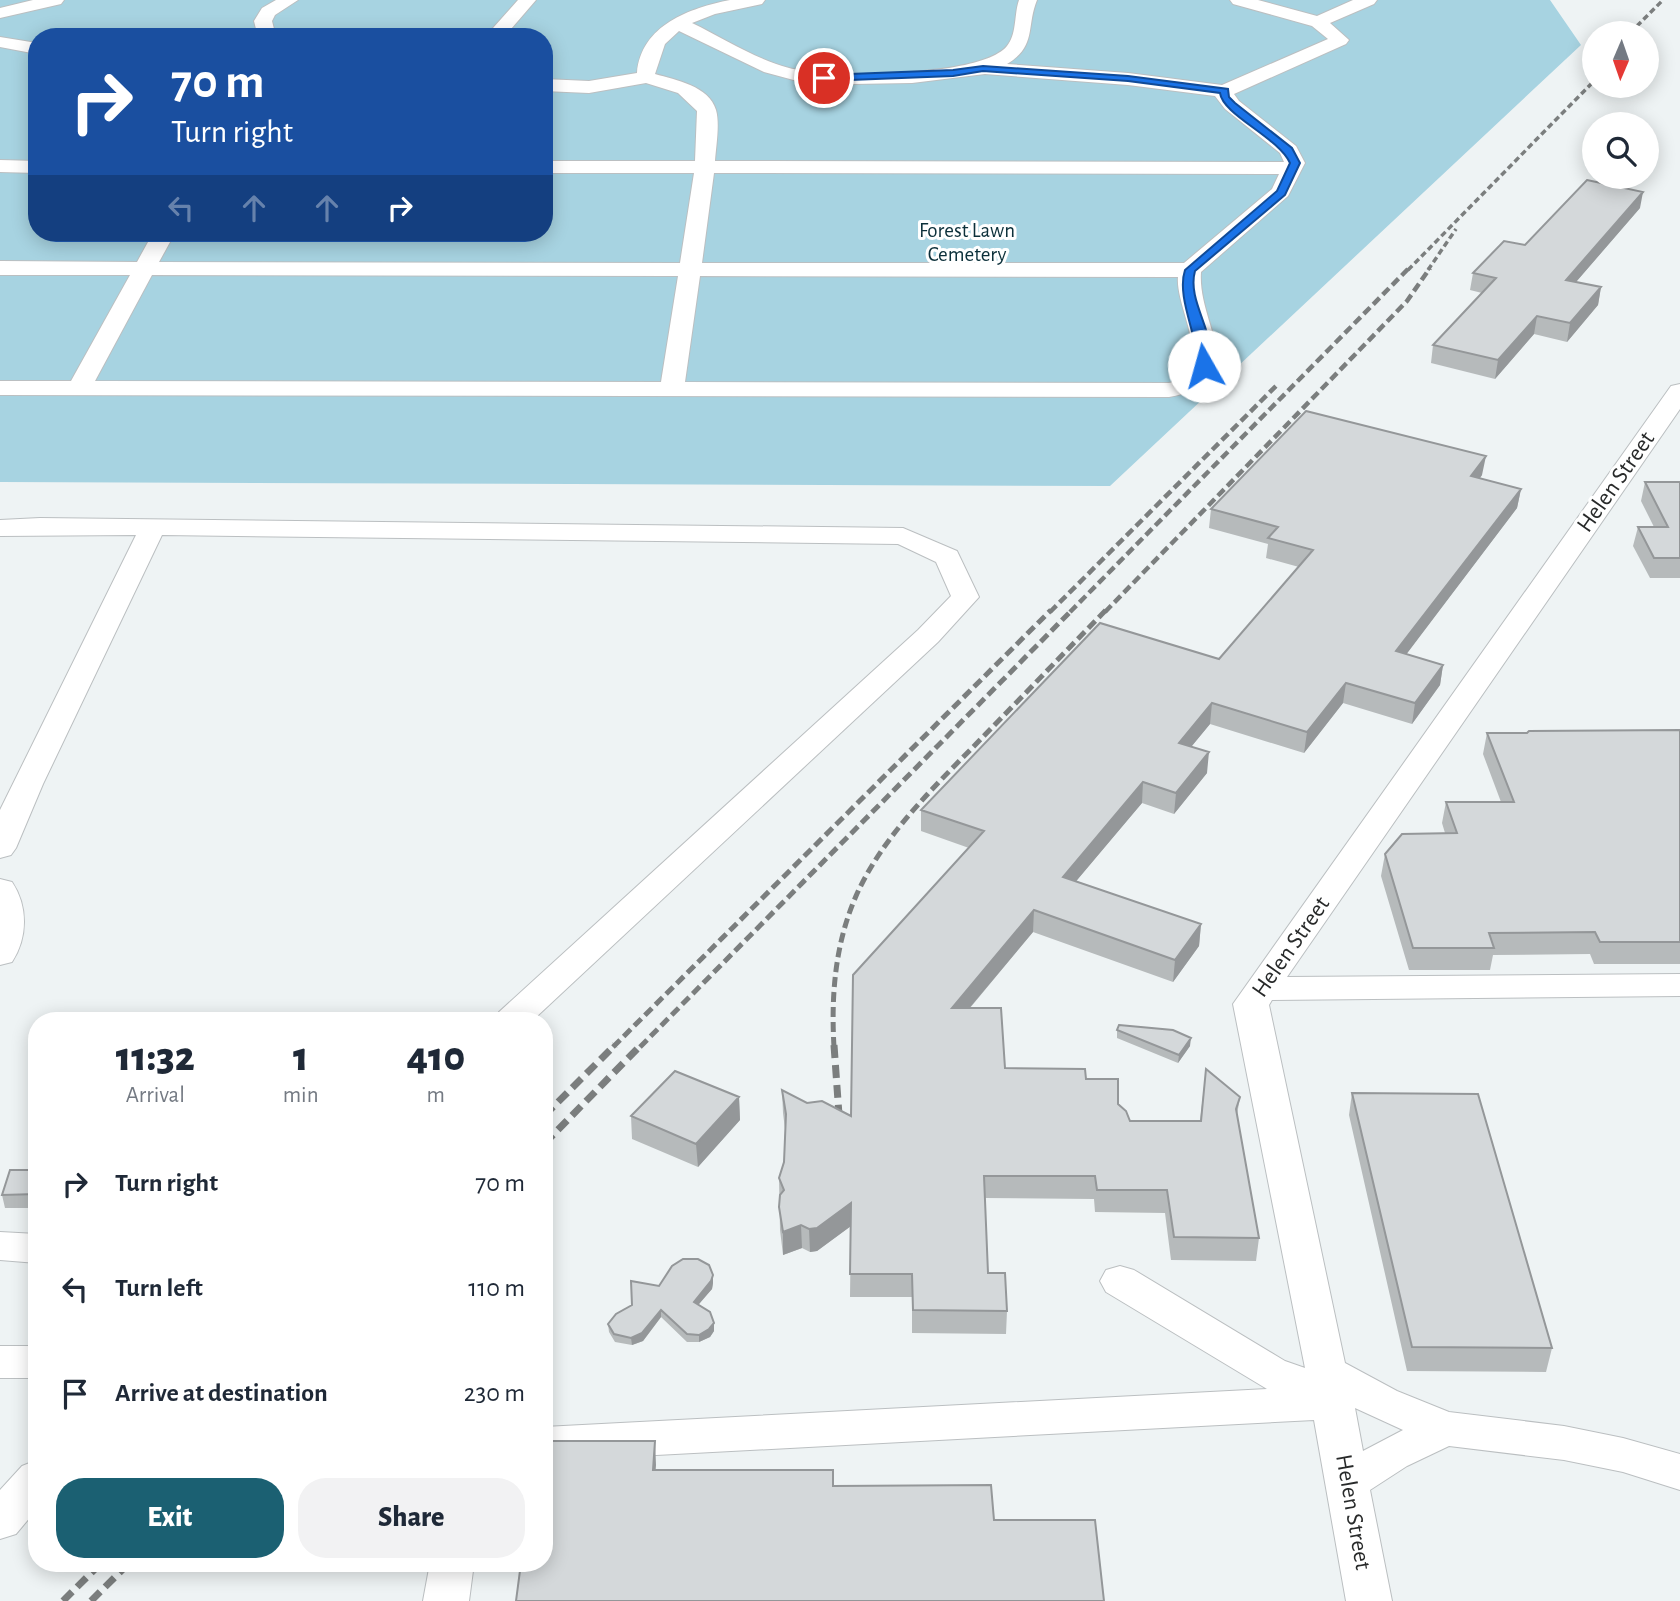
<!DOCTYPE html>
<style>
:root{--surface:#fff;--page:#f2f2f3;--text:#1f2937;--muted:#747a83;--accent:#1b6072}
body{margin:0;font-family:"Alegreya Sans",sans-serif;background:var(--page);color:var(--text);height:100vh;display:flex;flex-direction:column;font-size:26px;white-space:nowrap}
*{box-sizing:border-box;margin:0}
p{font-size:23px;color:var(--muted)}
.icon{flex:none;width:38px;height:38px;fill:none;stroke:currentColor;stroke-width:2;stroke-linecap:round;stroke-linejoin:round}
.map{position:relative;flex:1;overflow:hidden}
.details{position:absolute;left:28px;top:1012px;width:525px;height:560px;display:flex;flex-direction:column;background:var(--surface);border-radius:28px;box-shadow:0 4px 18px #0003}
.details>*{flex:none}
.hud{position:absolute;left:28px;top:28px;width:525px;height:214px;border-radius:28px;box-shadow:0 4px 18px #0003;background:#1a4fa0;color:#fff;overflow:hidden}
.needle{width:46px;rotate:182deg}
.fabs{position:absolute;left:1582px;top:21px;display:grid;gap:14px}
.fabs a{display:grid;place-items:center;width:77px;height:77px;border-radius:50%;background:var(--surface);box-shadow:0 4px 18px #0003;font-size:35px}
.pin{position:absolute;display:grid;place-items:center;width:60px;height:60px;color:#fff;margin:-30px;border:4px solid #fff;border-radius:50%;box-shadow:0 2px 7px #0007}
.me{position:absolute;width:77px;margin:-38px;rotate:353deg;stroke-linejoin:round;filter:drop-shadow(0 0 5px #0008)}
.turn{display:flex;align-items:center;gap:24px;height:147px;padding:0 28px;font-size:32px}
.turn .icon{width:91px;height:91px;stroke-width:2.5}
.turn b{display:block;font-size:49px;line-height:60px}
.lanes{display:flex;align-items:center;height:66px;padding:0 28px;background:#0003;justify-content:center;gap:35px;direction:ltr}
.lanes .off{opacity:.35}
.eta{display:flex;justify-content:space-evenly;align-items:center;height:119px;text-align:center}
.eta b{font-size:42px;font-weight:800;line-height:49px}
.button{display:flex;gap:14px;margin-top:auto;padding:14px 28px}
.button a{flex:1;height:80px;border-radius:28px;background:var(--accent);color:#fff;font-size:28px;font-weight:800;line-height:80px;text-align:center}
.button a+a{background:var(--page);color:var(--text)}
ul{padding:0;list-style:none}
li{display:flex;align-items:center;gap:21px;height:105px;padding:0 28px}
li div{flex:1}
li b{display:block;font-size:26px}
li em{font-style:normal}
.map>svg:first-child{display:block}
.green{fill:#a7d3e1;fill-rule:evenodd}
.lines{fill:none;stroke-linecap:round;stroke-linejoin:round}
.minor-casing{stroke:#bbbfc1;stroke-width:2}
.minor{fill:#fff;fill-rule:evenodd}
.rail-far3{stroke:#7b7e7e;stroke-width:3.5;stroke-dasharray:6 3.5;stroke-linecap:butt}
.rail-far2{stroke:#7b7e7e;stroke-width:4.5;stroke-dasharray:9 4.5;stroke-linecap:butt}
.rail-far1{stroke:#7b7e7e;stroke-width:5;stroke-dasharray:10 5;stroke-linecap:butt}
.rail{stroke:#7b7e7e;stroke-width:7;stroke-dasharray:13 7;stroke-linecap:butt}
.wall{fill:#b6babb}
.shaded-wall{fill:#949799}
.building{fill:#d4d8da;stroke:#949799;stroke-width:2}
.route{fill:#1a73e8;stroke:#114b97;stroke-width:2}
.labels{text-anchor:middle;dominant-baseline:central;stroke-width:6;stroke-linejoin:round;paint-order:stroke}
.far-park-label{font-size:21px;fill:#0c303a;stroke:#fff}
.street-label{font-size:24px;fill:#282a2a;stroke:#fff}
</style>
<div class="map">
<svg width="1680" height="1601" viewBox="0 0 1680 1601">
<rect width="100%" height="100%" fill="#eef3f4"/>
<path class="green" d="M0,0H1550L1581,45L1110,486L0,482ZM37,37H544V233H37Z"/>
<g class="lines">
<g class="minor-casing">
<path id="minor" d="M33,0H64L61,4L0,18V8Z
M276,0H298L275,15L272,21L276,37H258L254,21L262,8Z
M518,0H536L504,37H485Z
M730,0H765L762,4L715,14L692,23C723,38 755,59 789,68C828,78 981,78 1007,46C1017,34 1014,14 1019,0H1037C1026,27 1037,46 1007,64L1128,73L1222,85L1328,39L1312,26L1233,4L1230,0H1258L1317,16L1353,0H1377L1374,4L1330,23L1349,40L1346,44L1234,94L1239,101L1296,146L1305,163L1288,196L1201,272C1197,326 1256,380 1169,397L0,395V381H71L130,275H0V261L137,262L153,233H175L159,262L680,263L694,173H544V161H695L697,111L678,93L646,83L589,93L544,91V79L589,81L637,73C641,25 690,8 730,0ZM679,31L764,72L801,82L852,84L912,83L985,74L1128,85L1215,96L1225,109L1280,153L1284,162L715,161C716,146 720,124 716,110C709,86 676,80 655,74L665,44ZM714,173L1279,174L1272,189L1184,263H702ZM152,275L678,276L661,382L95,381ZM700,276L1178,277C1175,309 1219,373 1169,383L685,382Z
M0,37L37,43V54L0,47Z
M0,160L37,161V173L0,172Z
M1680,384V409L1287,977L1680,974V996L1272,1000L1269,1005L1345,1363L1397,1391L1449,1412L1564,1426L1623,1438L1680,1454V1490L1623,1472L1564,1460L1449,1446L1407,1466L1370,1490L1392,1601H1346L1314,1420L544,1461V1427L1267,1389L1106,1292L1100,1281L1106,1270L1120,1266L1134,1270L1285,1361L1305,1368L1233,1004L1671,386ZM1355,1408L1403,1430L1363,1451Z
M40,518L903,528L957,551L979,597L938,642L533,1020H494L499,1012L918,630L951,596L936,562L898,544L162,535L43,784L16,848L11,855L0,858V810L136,535L0,536V520Z
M0,879L12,882C28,906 28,937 12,962L0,965Z
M0,1232L37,1234V1263L0,1260Z
M0,1346H37V1378H0Z
M37,1460V1509L16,1534L0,1539V1490L22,1466Z
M430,1563H474L469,1601H423Z"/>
</g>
<use href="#minor" class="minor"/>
<path class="rail-far3" d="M1630,33L1663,0
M1408,270L1594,81
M1428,270L1456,229"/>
<path class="rail-far2" d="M1050,612L1278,384
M1070,612L1409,268
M1105,612L1407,301L1430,268"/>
<path class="rail-far1" d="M613,1047L1051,610
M640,1047L1072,610
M834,1047C831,996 835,944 856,896C882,837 932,789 977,743C1020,699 1063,654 1106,610"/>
<path class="rail" d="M834,1045L840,1129
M544,1116L615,1045
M544,1144L641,1045
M63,1601L101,1563
M91,1601L129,1563"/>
</g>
<path class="wall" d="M1640,208L1576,282L1601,287L1598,305L1567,342L1534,334L1495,379L1431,363L1433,345L1482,293L1470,290L1473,273Z
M1482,475L1480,478L1521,489L1517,508L1406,654L1443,665L1440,685L1412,724L1343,703L1304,753L1210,724L1191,747L1207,773L1174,814L1142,803L1076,881L1201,924L1199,946L1173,982L1033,932L970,1008L1005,1068L1086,1079L1118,1104L1130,1121H1200L1206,1069L1240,1097L1237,1115L1259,1238L1256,1261L1171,1260L1165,1213L1095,1212L1094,1199L985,1198L988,1273L1007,1311L1006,1334L912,1333V1297H850L851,1226L817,1251L810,1252L802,1248L783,1255L780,1230L779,1178L784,1162L785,1129L783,1113L782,1090L807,1103L851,1116L969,848L921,831V810L1219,659L1299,567L1266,558L1268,544L1209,528L1211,509Z
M1645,482H1680V578H1650L1633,546L1638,527H1654L1641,501Z
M1680,730V964H1594L1590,954L1493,955L1490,970H1409L1381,876L1385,854L1445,833L1442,823L1446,802H1501L1483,754L1487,733Z
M1117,1030L1190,1046L1178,1063L1117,1038Z
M1352,1093L1552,1348L1546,1372L1407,1371L1349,1115Z
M739,1097L740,1120L698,1167L632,1139L631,1116Z
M37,1170V1208H5L2,1195Z
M713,1275V1283L712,1289L698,1304L714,1331L710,1337L699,1342H687L661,1317L643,1341L632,1345L615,1342L609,1332L608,1324L659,1286Z"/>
<path class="shaded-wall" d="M1643,192L1640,208L1563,297L1566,280Z
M1601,287L1598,305L1567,342L1570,323Z
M1537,316L1534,334L1495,379L1498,360Z
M1486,456L1482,475L1467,495L1471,476Z
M1521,489L1517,508L1393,672L1396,651Z
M1443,665L1440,685L1412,724L1415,703Z
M1346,683L1343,703L1304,753L1307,732Z
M1212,703L1210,724L1177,764L1179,743Z
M1209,752L1207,773L1174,814L1176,793Z
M1143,782L1142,803L1062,898L1063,877Z
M1034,910L1033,932L951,1030L952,1008Z
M1201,924L1199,946L1173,982L1175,960Z
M1191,1038L1190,1046L1178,1063L1179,1055Z
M739,1097L740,1120L698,1167L696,1144Z
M851,1203V1226L817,1251L810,1252L809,1229Z
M801,1225L802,1248L783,1255V1232Z
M713,1275V1283L712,1289L694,1310V1302Z
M661,1310V1317L643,1341L632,1345L631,1338Z
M714,1323V1331L710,1337L699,1342V1335Z
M655,1441L656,1465L654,1494L653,1470Z"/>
<path class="building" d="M1587,180L1643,192L1566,280L1601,287L1570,323L1537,316L1498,360L1433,345L1496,278L1473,273L1504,241L1525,245Z
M1306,411L1486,456L1471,476L1521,489L1396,651L1443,665L1415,703L1346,683L1307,732L1212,703L1179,743L1209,752L1176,793L1143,782L1063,877L1201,924L1175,960L1034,910L952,1008H1001L1005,1068L1085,1069L1086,1079H1118V1104L1126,1111L1130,1121H1201L1206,1069L1240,1097L1236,1109L1259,1238L1174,1237L1167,1190H1097L1095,1176H984L988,1273H1005L1007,1311L913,1310L912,1274H850L851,1203L817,1228L809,1229L801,1225L783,1232L779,1207L780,1195L784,1190L779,1178L784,1162L786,1114L782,1090L807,1103L822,1101L851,1116L853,975L984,831L921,810L1100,623L1219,659L1313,550L1268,538L1278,527L1211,509Z
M1645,482H1680V558H1654L1638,527H1668Z
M1680,730V942H1600L1595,932L1489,933L1494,948H1413L1385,854L1402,834L1457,833L1446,802H1514L1487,733H1527L1529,731Z
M1119,1025L1173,1030L1191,1038L1179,1055L1117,1030Z
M675,1071L739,1097L696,1144L631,1116Z
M1352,1093L1478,1094L1552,1348L1412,1347Z
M10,1170H37V1194L2,1195Z
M683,1259H698L709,1265L713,1275L711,1281L694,1302L710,1312L714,1323L709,1329L699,1335L687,1334L661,1310L642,1333L631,1338L614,1334L608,1324L616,1314L632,1305L631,1281L659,1286L672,1266Z
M544,1441H655L653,1470H833V1486L991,1485L994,1520H1095L1104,1601H516L521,1563H544Z"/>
<path class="route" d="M983,66L1128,76L1228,89L1229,97L1235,103L1292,148L1300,163L1285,195L1195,271C1186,303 1220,337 1208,368L1198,366C1198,336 1176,297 1185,270L1277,191L1290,163C1278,137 1223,115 1220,93L1128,81L983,71L953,76L824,81L820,78L824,75L953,70Z"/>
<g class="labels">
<g class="far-park-label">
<text x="967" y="230">Forest Lawn<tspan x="967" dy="24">Cemetery</tspan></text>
</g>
<g class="street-label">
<text transform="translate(1616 482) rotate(-55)">Helen Street</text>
<text transform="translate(1291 947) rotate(-55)">Helen Street</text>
<text transform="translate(1353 1512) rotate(80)">Helen Street</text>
</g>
</g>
</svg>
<div class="fabs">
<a><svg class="needle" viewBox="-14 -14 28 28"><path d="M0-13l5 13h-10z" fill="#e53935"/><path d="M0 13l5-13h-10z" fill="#747a83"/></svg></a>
<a><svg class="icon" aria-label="search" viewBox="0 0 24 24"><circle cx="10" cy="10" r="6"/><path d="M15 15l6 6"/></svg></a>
</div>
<div class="pin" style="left:824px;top:78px;background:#d93025"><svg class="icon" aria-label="arrive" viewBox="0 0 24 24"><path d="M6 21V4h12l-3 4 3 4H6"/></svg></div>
<svg class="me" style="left:1204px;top:366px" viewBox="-20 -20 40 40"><circle r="19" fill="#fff"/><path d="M0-13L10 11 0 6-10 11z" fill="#1a73e8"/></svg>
<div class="hud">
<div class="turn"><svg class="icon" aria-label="right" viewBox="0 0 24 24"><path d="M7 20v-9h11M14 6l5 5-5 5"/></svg><div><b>70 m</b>Turn right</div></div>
<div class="lanes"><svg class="icon off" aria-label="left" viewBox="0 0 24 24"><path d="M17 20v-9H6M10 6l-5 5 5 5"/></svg><svg class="icon off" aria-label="ahead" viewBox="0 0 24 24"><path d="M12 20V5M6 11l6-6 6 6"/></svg><svg class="icon off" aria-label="ahead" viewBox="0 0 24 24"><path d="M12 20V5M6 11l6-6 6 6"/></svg><svg class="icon" aria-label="right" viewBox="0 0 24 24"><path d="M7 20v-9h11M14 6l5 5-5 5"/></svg></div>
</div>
<section class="details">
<div class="eta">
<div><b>11:32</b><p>Arrival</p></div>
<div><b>1</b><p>min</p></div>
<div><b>410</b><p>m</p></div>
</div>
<ul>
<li><svg class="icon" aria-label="right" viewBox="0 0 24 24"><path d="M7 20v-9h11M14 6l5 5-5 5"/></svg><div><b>Turn right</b></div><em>70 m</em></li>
<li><svg class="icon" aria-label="left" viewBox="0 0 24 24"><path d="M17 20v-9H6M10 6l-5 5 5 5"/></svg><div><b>Turn left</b></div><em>110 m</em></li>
<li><svg class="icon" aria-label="arrive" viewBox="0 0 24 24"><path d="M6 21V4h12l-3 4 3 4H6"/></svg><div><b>Arrive at destination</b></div><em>230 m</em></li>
</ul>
<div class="button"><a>Exit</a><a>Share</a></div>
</section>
</div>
